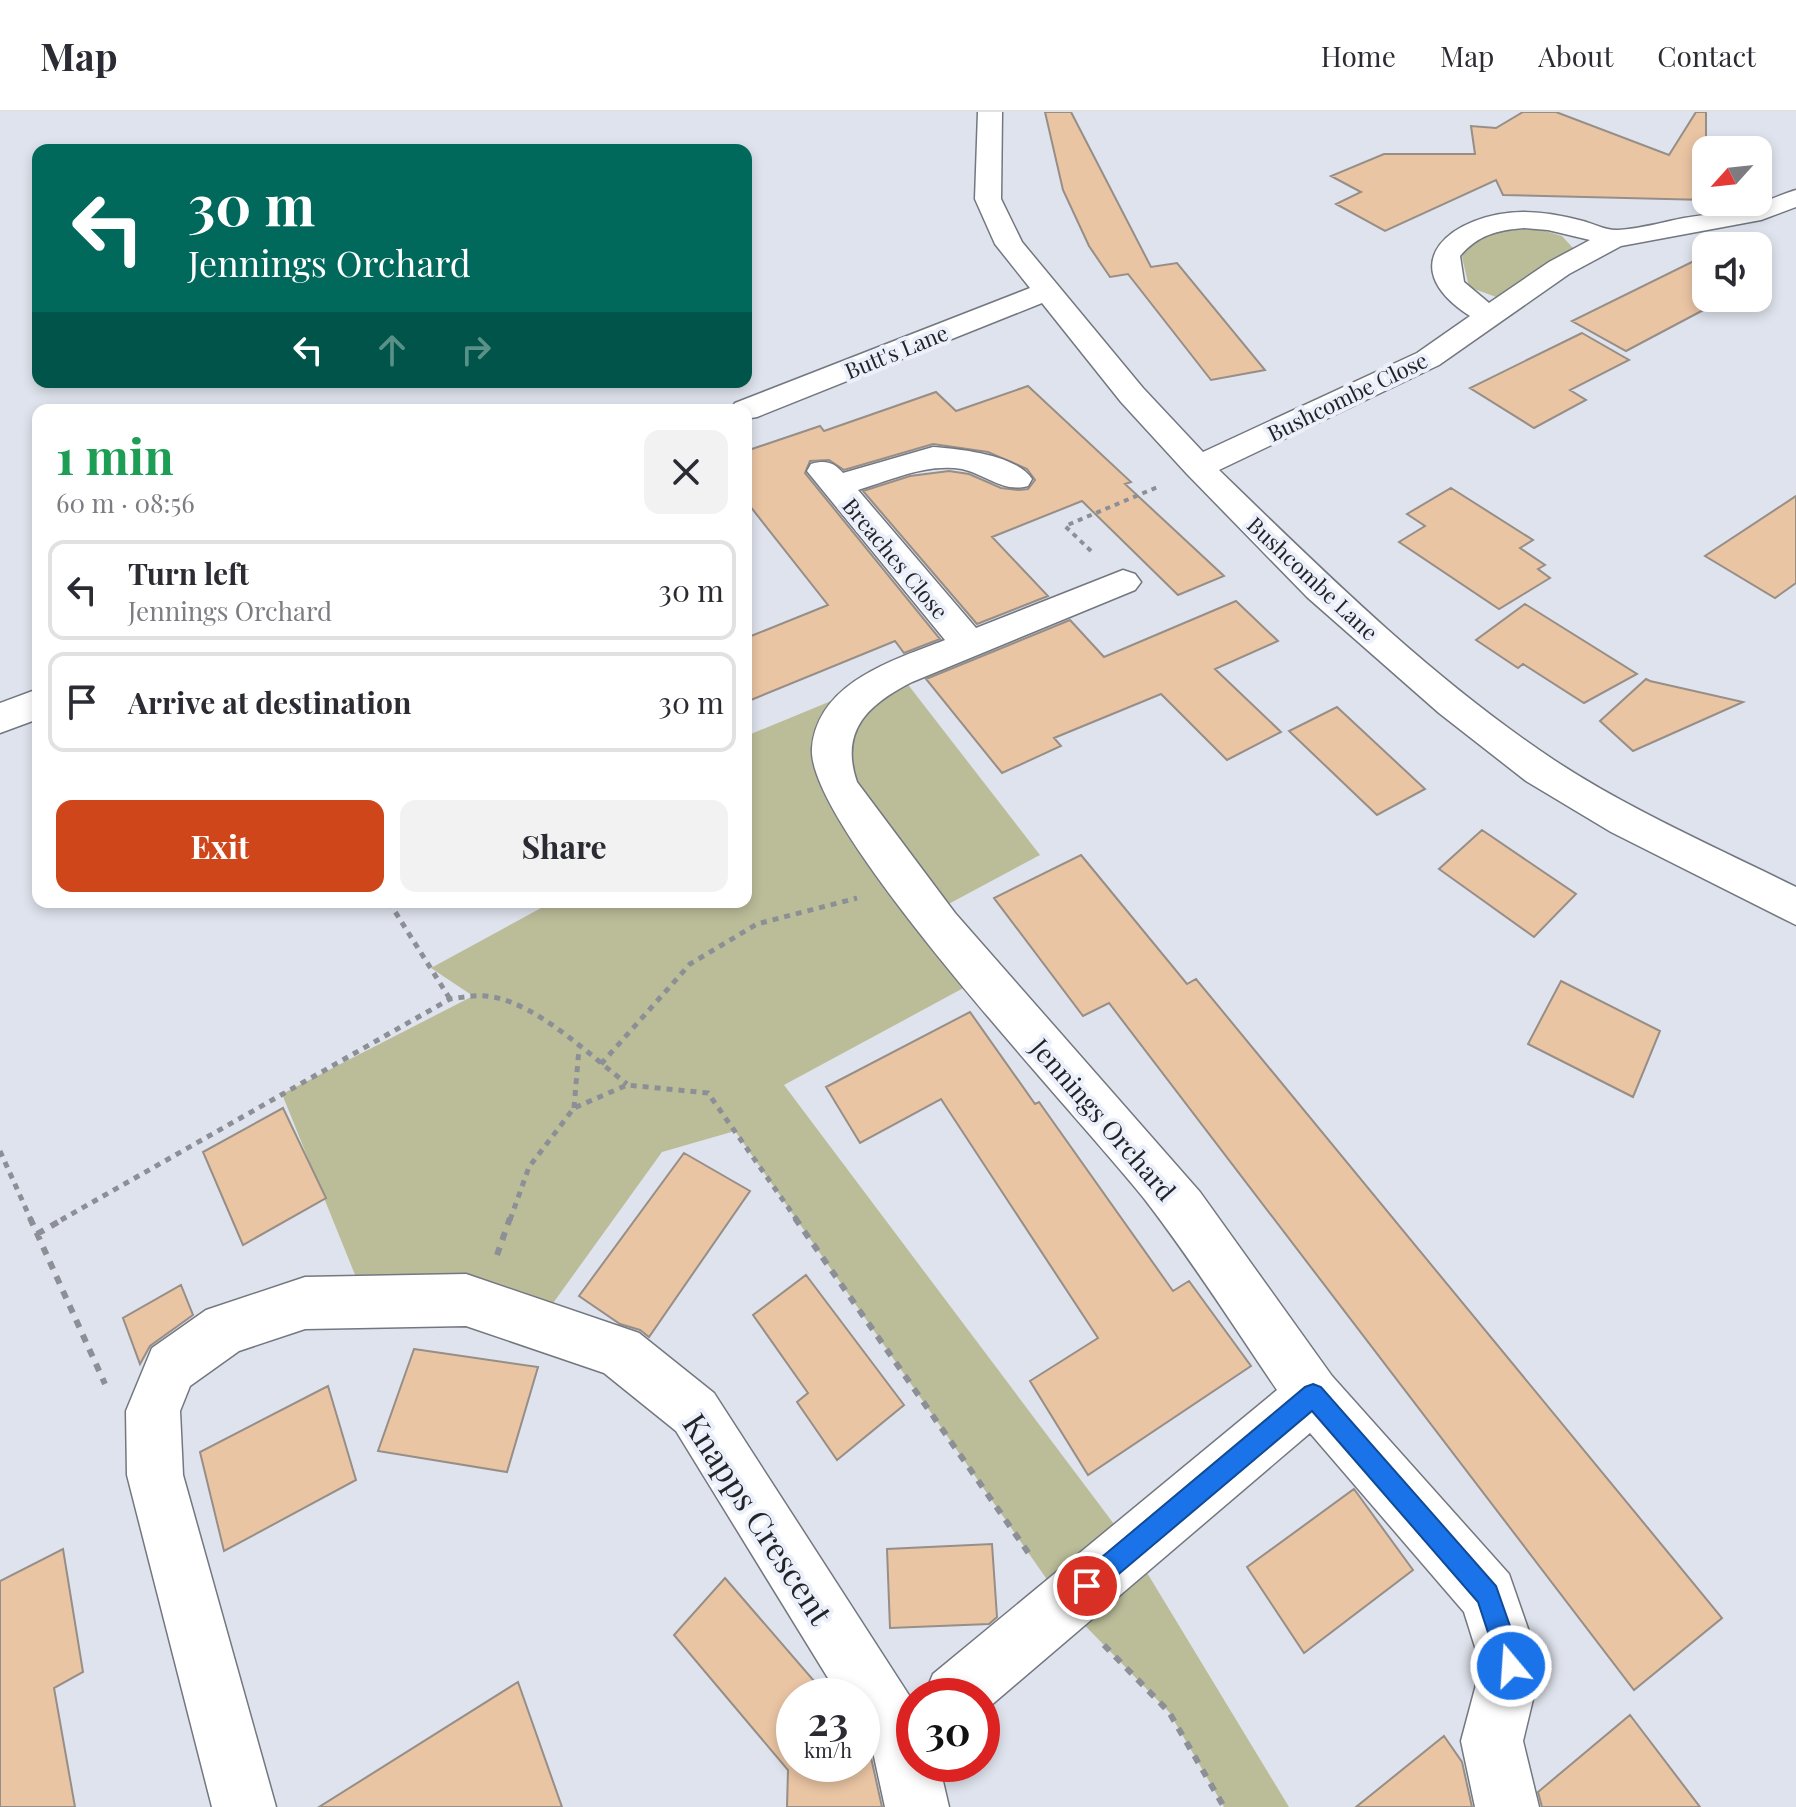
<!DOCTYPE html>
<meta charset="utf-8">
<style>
:root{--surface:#fff;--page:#f2f2f3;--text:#2b2b33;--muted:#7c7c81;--line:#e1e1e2;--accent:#cf461b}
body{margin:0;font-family:"Playfair Display",serif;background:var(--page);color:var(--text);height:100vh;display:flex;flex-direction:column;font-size:30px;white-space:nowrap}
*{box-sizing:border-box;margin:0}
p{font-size:26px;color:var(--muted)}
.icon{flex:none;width:44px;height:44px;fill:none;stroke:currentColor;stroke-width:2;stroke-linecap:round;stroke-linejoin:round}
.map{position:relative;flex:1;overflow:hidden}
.side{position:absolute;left:32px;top:292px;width:720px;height:504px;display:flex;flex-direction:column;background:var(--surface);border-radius:16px;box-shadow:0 4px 12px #0003}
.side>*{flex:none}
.guide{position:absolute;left:32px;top:32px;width:720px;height:244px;border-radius:16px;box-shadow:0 4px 12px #0003;background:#00695c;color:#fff;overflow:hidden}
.needle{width:52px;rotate:243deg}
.buttons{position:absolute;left:1692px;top:24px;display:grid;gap:16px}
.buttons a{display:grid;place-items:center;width:80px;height:80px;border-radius:16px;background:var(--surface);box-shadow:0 4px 12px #0003;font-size:40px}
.speed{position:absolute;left:776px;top:1566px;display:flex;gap:16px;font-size:40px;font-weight:700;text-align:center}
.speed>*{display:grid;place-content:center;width:104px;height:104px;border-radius:50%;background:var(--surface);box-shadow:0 4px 12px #0003;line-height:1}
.speed small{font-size:20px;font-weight:400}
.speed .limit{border:12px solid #d22;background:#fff;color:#111}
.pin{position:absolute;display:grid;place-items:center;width:68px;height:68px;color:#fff;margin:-34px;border:4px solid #fff;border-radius:50%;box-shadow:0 2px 8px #0007}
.me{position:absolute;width:88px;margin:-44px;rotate:342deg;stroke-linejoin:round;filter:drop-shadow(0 0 6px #0008)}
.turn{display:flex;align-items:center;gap:28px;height:168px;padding:0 24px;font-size:36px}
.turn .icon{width:104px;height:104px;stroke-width:2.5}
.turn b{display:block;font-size:56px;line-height:68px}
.lanes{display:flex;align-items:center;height:76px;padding:0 24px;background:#0003;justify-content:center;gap:40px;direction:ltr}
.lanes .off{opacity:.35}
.round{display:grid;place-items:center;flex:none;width:84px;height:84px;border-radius:16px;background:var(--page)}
.overview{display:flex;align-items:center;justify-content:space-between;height:136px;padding:0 24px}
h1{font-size:48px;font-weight:700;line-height:60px;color:#1e9e55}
.button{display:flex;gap:16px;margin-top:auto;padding:16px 24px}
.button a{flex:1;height:92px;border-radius:16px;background:var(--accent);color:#fff;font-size:32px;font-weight:700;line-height:92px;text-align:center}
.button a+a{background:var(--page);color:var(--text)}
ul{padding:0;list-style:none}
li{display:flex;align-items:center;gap:24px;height:100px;margin:0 16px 12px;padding:0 8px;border:4px solid var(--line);border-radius:16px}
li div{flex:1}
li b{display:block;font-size:30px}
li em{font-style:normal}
header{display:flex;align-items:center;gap:48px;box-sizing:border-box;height:112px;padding:0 40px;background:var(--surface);border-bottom:2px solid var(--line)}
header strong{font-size:38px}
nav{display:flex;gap:44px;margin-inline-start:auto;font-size:28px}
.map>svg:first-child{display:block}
.green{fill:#bbbd99}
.building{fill:#eac5a4;stroke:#968e87;stroke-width:2}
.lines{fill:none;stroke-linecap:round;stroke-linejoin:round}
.minor-casing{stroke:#737780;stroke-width:3}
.path-far2{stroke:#8c8f96;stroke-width:4;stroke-dasharray:5 5;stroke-linecap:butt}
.path-far1{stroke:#8c8f96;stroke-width:5;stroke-dasharray:6 6;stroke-linecap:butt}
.path{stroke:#8c8f96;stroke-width:6;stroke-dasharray:8 8;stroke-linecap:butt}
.minor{fill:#fff;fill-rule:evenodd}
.route{fill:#1a73e8;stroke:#114b97;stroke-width:2}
.labels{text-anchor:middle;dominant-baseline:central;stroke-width:8;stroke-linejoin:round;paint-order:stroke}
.far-street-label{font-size:22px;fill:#222427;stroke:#ecf0fb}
.street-label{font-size:26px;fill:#222427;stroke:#ecf0fb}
.near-street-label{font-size:32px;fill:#222427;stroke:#ecf0fb}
</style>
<header>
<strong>Map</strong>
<nav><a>Home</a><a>Map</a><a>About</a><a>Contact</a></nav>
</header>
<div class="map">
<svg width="1796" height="1695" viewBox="0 0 1796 1695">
<rect width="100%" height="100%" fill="#dfe3ed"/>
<path class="green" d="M1542,118L1562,124L1573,136L1496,185L1469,175L1462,145C1472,114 1517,118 1542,118Z
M899,561L1040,743L930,802L982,866L784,973L1132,1436L1289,1695H1224L1169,1600L1064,1492L735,1019L662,1040L538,1212L366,1190L282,982L473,884L431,856L552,790H746V624Z"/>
<path class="building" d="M1045,0H1071L1151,155L1177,151L1265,258L1211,268L1128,162L1110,165L1089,134L1063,78Z
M1523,0H1556L1669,43L1696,0H1706V88L1503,83L1496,68L1385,119L1336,92L1361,80L1331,64L1384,42H1475L1471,14L1496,16Z
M1706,143V186H1726L1626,239L1572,209Z
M1582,221L1629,248L1570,278L1586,288L1534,316L1470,276Z
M1028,274L1131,370L1125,372L1224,464L1178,483L1082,389L992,425L1048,484L977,512L863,379L910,364L949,359L969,362L1001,376L1019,378L1028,377L1035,368L1027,357L988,340L933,332L844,358L829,348L810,349L805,361L940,527L904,541L895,529L746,590V526L828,493L746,389V339L820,314L824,319L936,280L956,299Z
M1451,376L1533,428L1520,436L1545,453L1538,457L1550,466L1499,497L1399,430L1425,414L1407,402Z
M1796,384V471L1775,486L1705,444Z
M1236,489L1278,529L1215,557L1281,620L1227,648L1161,582L1054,626L1061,634L1002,661L926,567L1070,508L1104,545Z
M1525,492L1637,562L1584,591L1523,552L1518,556L1476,528Z
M1646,567L1650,569L1743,590L1633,639L1600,609Z
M1337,595L1425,677L1377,703L1289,619Z
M1482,718L1576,782L1534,825L1439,757Z
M1081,743L1187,872L1196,867L1722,1506L1634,1578L1109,891L1083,904L994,786Z
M1561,869L1660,919L1633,985L1528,932Z
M970,900L1035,992L1039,990L1173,1179L1189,1169L1251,1254L1088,1363L1030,1269L1098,1226L941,987L860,1031L826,975Z
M283,996L326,1086L243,1133L203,1040Z
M684,1041L750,1079L649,1225L640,1218L620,1212L579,1184Z
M806,1163L904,1293L837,1348L797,1290L808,1281L753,1203Z
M181,1173L193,1203L150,1234L140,1252L123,1206Z
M414,1237L538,1255L507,1360L378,1339Z
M328,1274L356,1368L224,1439L200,1340Z
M1354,1377L1413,1458L1304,1541L1247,1455Z
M992,1432L997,1505L989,1512L890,1516L887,1437Z
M63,1437L83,1560L54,1576L75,1695H0V1469Z
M725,1466L827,1584H794V1652H862V1628L870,1641L882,1695H787L788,1658L674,1523Z
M518,1570L562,1695H319Z
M1630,1603L1700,1695H1542L1538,1680Z
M1444,1624L1462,1650L1472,1695H1356Z"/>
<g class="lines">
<g class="minor-casing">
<path id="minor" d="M978,0H1002L1001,87L1022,130L1143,276L1203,340L1417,241L1470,204C1389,152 1453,101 1523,100C1543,100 1564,104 1583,109C1594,112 1607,119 1618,118C1640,117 1663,110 1684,106C1708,102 1733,100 1756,93C1770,88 1782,82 1796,78V95L1761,108L1621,134L1569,162L1439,253L1219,358C1324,460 1431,566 1554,648C1630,698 1715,735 1796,775V813L1611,720L1526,669L1439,601L1307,485L1187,362L1121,290L1042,191L757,305L746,307V298H730L735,291L1030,176L995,132L975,87ZM1524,116L1548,118L1590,128L1549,150L1489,191L1464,170L1460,144C1478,123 1497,118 1524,116Z
M933,335C960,337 1017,343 1032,367L1028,374C1003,381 985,362 962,357C927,351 891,368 858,378L976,516L1123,458L1135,462L1141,470L1135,478L912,570C869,592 839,618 857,670L955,801L1200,1080L1332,1264L1509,1462L1541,1554L1523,1629L1539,1695H1475L1461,1629L1481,1554L1464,1500L1310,1321L982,1601V1584H924L933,1562L1277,1278C1234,1215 1193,1150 1146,1089C1085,1011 806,717 812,636C818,570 894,548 945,528L807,359L811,352C826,348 833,350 843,361Z
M38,577V607L0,621V591Z
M466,1162L639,1221L714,1281L914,1591V1652H939L949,1695H885L873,1640L862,1622V1584H839L676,1319L604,1261L466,1214L305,1217L239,1239L190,1274L180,1299L183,1363L276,1695H212L127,1363L126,1299L152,1236L206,1198L305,1165Z"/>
</g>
<path class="path-far2" d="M1091,439L1065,414L1160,374"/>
<path class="path-far1" d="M389,790L450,887
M601,952L690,852L757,812L857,786
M574,996L579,936
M0,1039L31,1108
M61,1108L450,887C464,885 479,882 493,885C538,893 591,944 627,972
M510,1108L529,1055L574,996L627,973L708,981L797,1108"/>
<path class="path" d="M30,1106L105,1272
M795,1106L1032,1446
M37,1122L65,1106
M497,1143L510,1106
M1104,1533L1169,1600L1224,1695"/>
<use href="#minor" class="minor"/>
</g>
<path class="route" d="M1313,1272L1321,1275L1496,1474L1524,1554L1520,1563L1511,1567L1502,1563L1478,1490L1312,1299L1095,1482L1087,1486L1078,1482L1074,1474L1078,1465L1305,1275Z"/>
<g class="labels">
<g class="far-street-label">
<text transform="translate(896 239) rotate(-22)">Butt's Lane</text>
<text transform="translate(1347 284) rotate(-26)">Bushcombe Close</text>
<text transform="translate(896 446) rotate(50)">Breaches Close</text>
<text transform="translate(1313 466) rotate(43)">Bushcombe Lane</text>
</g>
<g class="street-label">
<text transform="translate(1104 1007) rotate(49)">Jennings Orchard</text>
</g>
<g class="near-street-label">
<text transform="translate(759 1406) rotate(57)">Knapps Crescent</text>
</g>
</g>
</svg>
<div class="buttons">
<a><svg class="needle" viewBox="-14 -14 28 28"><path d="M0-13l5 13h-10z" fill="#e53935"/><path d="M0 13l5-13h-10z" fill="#7c7c81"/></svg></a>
<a><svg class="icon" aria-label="sound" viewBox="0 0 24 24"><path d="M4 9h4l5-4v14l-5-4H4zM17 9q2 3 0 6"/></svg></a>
</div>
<div class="speed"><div>23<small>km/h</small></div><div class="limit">30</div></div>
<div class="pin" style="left:1087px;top:1474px;background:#d93025"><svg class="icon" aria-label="arrive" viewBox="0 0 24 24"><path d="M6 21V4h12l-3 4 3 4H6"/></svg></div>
<svg class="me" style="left:1511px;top:1554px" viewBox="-20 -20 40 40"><circle r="17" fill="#1a73e8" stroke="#fff" stroke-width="3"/><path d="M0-11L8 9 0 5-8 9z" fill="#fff"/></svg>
<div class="guide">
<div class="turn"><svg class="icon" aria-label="left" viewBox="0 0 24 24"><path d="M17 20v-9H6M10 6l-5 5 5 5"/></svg><div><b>30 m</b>Jennings Orchard</div></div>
<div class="lanes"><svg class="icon" aria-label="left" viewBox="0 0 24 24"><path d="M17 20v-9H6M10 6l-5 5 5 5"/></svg><svg class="icon off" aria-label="ahead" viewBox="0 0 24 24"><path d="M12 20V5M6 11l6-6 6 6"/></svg><svg class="icon off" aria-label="right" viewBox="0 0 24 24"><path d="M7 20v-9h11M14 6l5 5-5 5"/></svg></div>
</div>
<section class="side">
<div class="overview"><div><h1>1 min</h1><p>60 m · 08:56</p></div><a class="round"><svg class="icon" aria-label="close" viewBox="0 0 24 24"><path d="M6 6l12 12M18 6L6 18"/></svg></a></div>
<ul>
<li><svg class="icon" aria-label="left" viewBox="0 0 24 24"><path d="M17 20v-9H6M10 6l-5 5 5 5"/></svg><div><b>Turn left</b><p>Jennings Orchard</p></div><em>30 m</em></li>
<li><svg class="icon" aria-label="arrive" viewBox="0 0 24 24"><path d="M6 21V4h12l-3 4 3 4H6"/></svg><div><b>Arrive at destination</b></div><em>30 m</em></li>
</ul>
<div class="button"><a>Exit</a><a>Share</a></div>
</section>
</div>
